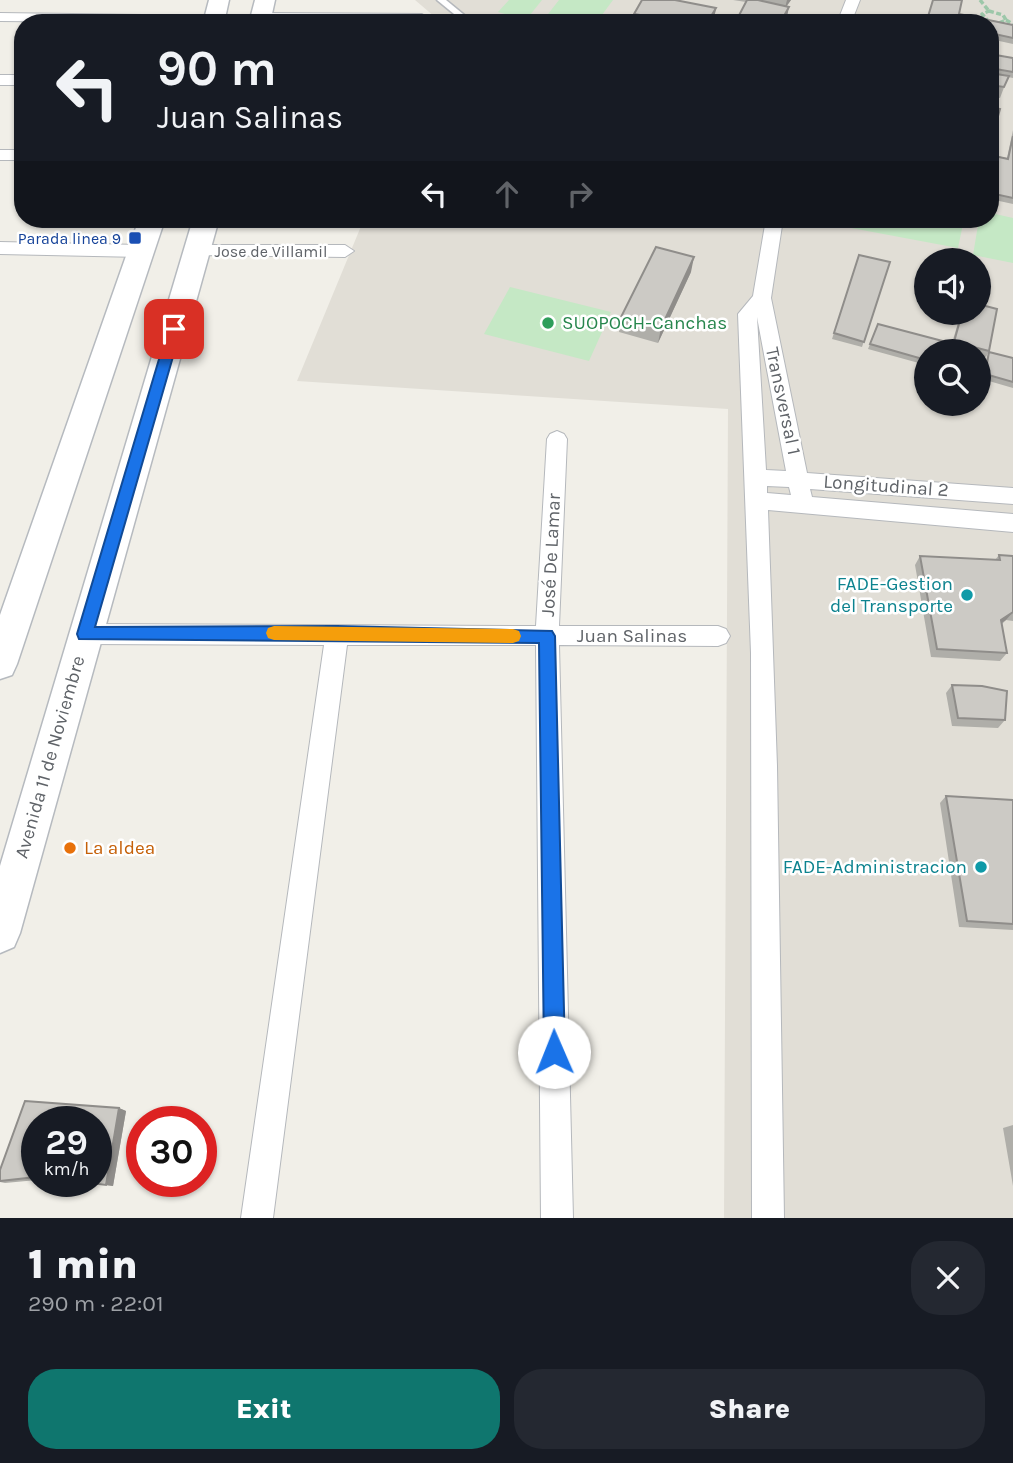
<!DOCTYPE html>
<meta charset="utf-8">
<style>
:root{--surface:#171b24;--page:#242831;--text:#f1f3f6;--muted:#9ea1a6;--accent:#0f766e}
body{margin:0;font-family:Karla,sans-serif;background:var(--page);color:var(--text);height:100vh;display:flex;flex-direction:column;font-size:26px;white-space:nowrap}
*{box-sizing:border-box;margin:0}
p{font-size:23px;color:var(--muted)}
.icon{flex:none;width:38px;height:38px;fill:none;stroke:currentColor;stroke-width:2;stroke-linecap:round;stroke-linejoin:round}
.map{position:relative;height:1218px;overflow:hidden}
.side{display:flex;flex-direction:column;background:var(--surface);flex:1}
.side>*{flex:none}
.top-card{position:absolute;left:14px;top:14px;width:985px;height:214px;border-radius:28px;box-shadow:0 2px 5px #0004;background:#171b24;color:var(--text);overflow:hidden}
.fabs{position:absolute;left:914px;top:248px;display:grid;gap:14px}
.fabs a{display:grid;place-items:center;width:77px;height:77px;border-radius:50%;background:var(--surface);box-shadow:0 2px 5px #0004;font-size:35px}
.speed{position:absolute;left:21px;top:1106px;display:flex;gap:14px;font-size:35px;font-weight:700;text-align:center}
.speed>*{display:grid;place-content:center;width:91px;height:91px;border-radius:50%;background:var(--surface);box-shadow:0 2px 5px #0004;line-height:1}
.speed small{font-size:18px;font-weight:400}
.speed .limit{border:10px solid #d22;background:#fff;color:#111}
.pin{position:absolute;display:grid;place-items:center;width:60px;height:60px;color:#fff;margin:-30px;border-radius:14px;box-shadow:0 4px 10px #0006}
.me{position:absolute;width:77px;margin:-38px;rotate:359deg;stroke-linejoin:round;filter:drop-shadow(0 0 5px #0008)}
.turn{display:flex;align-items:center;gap:24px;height:147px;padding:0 28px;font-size:32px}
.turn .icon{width:91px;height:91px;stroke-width:2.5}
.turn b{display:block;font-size:49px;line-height:60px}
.lanes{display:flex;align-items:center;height:66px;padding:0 28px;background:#0003;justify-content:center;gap:35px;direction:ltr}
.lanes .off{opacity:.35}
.round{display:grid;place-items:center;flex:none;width:74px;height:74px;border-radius:28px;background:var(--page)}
.head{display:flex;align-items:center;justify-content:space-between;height:119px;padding:0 28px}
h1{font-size:42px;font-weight:800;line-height:52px}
.action{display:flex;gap:14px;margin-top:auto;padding:14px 28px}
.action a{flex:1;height:80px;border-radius:28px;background:var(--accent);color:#fff;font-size:28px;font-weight:800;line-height:80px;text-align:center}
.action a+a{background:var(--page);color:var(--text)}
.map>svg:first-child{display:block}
.education{fill:#e1ded6;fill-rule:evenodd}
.green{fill:#c5e8c5}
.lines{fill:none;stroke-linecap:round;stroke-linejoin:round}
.service-casing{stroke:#b5b8bc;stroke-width:3}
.minor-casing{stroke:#b5b8bc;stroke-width:2}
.secondary-casing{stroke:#b6babf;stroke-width:3}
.path{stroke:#9cc7a9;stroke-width:3.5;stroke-dasharray:5 2.5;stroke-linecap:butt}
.service{fill:#fff;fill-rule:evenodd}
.minor{fill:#fff;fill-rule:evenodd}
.secondary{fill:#fff;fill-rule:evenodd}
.wall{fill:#afaea9}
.shaded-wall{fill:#8f8d8a}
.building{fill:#cccac5;stroke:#8f8d8a;stroke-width:2}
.route{fill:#1a73e8;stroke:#114b97;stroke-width:2}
.slow{fill:#f59e0b}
.transit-dot{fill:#1a4fb4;stroke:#fff;stroke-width:2.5}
.leisure-dot{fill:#2e9e5b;stroke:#fff;stroke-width:2.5}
.culture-dot{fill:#0f9aa8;stroke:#fff;stroke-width:2.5}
.food-dot{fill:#e8710a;stroke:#fff;stroke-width:2.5}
.labels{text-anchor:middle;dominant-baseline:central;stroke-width:5;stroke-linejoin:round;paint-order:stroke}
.far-transit-label{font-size:16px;fill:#164399;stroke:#fff;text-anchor:end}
.far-street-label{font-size:16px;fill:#5f6368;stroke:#fff}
.leisure-label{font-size:19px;fill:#27864d;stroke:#fff;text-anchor:start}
.street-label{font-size:19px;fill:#5f6368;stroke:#fff}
.culture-label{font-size:19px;fill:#0d838f;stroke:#fff;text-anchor:end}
.food-label{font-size:19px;fill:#c56008;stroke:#fff;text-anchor:start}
</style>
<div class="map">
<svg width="1013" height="1218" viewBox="0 0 1013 1218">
<rect width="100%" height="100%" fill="#f1efe8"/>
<path class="education" d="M415,0H1013V1218H724L728,409L297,381L364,219H633L664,224L667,219H990V23H442ZM926,261H978V313H926ZM926,352H978V404H926Z"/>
<path class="green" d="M509,0H542L526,20L498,12Z
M559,0H613L596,23H541Z
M991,213L1013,218V263L973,255L979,219H990Z
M848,219H964L958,248L846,227Z
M510,287L611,312L589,361L484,334Z"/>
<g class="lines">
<g class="service-casing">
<path id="service" d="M437,0H446L474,23H465Z"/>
</g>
<g class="minor-casing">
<path id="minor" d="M846,0H860L851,23H837Z
M0,13L214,16L221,20L219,23L0,21Z
M261,13L422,14L429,18L422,22L256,20L254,17L256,14Z
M0,75H23V85H0Z
M0,150H23V160H0Z
M766,219H783L771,298L807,473L1013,488V504L810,489L812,497L1013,514V532L768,510L777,766L784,1218H752L751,653L738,314L753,296ZM757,317L786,471L766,470ZM767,486L789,487L791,495L767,493Z
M0,242L141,245L150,251L141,257L0,254Z
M197,245H345L354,251L345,257L191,255L188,251L191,247Z
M557,431L564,434L567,439L559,626H718L726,629L730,636L726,643L718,646L559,645L573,1218H541L536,645H347L273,1218H241L324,645L85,644L77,641L73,634L77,627L85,624L536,626L547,439L550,434Z"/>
</g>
<g class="secondary-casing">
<path id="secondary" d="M209,0H229L224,23H203Z
M255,0H275L270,23H249Z
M139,219H165L17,664L12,675L0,679V615Z
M193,219H219L20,933L14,947L0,953V866Z"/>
</g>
<path class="path" d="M980,0L989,11
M989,11L1003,15L1006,20L999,23L989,22L982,14Z
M1006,20L1013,24"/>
<use href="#service" class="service"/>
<use href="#minor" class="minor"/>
<use href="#secondary" class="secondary"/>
</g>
<path class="wall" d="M733,0H791L787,6V17L784,23H735L746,2Z
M933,0L959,14L1013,25V44L990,39V23H926Z
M716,8L714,19L711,23H633L634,14Z
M990,54L1013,58V78L1008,77L1000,98L990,96Z
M1013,130V204L990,199V155L1007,158Z
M859,255L890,262L862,347L832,339Z
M691,272L658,343L619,332L621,317Z
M961,313H978L989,351L986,357L978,354V352H968L953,348L926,352V365L868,349L870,344L952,343Z
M989,352L1013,358V388L982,379L987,357Z
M999,555L1013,556V621L1006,620L1002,624L1007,653L1000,661L931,657L915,565L920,556L995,560Z
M952,685L1005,720L998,728L952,726L946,693Z
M946,796L1013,800V930L959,927L940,803Z
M25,1101L119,1108L126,1111L113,1186L75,1181H96V1122H37V1180L5,1183L0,1182V1170Z
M1013,1125V1186L1003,1128Z"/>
<path class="shaded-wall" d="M787,0H791L785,8Z
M789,7L787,17L784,23H780Z
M716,8L714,19L711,23H707Z
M694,257L691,272L658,343L661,328Z
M1013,612L1006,620L994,628L1001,620Z
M119,1108L126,1111L113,1186L106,1185Z"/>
<path class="building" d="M642,0H675L716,8L707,23H687L634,14Z
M747,0H758L789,7L780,23H735Z
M933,0H962L959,14L1013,25V38L990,33V23H939L927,20Z
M990,54L1013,58V72L990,68Z
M990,73L1009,76L1004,87L990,85Z
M990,107L1000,109L993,134H990Z
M1013,136V198L990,193V155L1008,159Z
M656,247L694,257L661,328L621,317Z
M859,255L890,262L864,342L834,333Z
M978,304L997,309L989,351L954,342L962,313H978Z
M878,324L954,344L952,352H926V360L870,344Z
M989,352L1013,358V382L985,374Z
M999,555L1013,556V612L1001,620L1007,653L937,649L920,556L1000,560Z
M952,685L982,686L1007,691L1005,720L958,718Z
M946,796L1013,800V924L967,921Z
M25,1101L119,1108L106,1185L75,1181H96V1122H37L36,1177L0,1181V1170Z"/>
<path class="route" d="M174,324L181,329L95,627L337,626L552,631L555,636L565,1052L562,1059L554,1062L547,1059L544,1052L539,643L79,639L77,634L168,329Z"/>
<path class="slow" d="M274,626L513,629L519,631L521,636L519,641L513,643L274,640L268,638L266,633L268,628Z"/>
<rect class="transit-dot" x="128" y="231" width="14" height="14" rx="3.5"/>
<circle class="leisure-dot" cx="548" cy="323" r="7"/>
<g class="culture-dot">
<circle cx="967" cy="595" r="7"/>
<circle cx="981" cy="867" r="7"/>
</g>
<circle class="food-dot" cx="70" cy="848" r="7"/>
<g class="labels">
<g class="far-transit-label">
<text x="121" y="238">Parada linea 9</text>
</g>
<g class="far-street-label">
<text x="271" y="251">Jose de Villamil</text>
</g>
<g class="leisure-label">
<text x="562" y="323">SUOPOCH-Canchas</text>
</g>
<g class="street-label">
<text transform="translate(783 401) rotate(78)">Transversal 1</text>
<text transform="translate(886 486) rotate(4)">Longitudinal 2</text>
<text transform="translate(551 555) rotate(-87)">José De Lamar</text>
<text x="632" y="636">Juan Salinas</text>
<text transform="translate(50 757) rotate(-74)">Avenida 11 de Noviembre</text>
</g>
<g class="culture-label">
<text x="953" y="584">FADE-Gestion<tspan x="953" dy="22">del Transporte</tspan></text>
<text x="967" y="867">FADE-Administracion</text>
</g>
<g class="food-label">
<text x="84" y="848">La aldea</text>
</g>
</g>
</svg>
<div class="fabs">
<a><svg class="icon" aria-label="sound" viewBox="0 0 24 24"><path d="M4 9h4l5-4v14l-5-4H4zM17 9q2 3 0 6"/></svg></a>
<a><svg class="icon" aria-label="search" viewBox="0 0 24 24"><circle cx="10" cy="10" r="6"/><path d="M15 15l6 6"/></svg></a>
</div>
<div class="speed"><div>29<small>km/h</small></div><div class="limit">30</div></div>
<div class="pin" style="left:174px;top:329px;background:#d93025"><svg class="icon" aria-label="arrive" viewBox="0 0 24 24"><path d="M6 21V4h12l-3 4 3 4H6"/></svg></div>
<svg class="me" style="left:554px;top:1052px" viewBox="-20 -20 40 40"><circle r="19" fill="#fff"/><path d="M0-13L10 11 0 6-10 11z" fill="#1a73e8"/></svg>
<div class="top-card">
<div class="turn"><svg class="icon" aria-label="left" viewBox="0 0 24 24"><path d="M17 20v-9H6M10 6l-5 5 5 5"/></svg><div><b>90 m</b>Juan Salinas</div></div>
<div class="lanes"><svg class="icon" aria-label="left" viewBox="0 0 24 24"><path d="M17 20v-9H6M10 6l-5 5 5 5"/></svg><svg class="icon off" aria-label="ahead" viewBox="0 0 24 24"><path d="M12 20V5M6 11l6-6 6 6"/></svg><svg class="icon off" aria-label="right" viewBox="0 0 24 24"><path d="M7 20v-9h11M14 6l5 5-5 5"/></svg></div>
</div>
</div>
<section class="side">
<div class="head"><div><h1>1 min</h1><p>290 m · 22:01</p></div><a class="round"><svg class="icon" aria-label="close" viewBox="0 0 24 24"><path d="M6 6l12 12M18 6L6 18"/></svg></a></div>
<div class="action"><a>Exit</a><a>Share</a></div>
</section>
